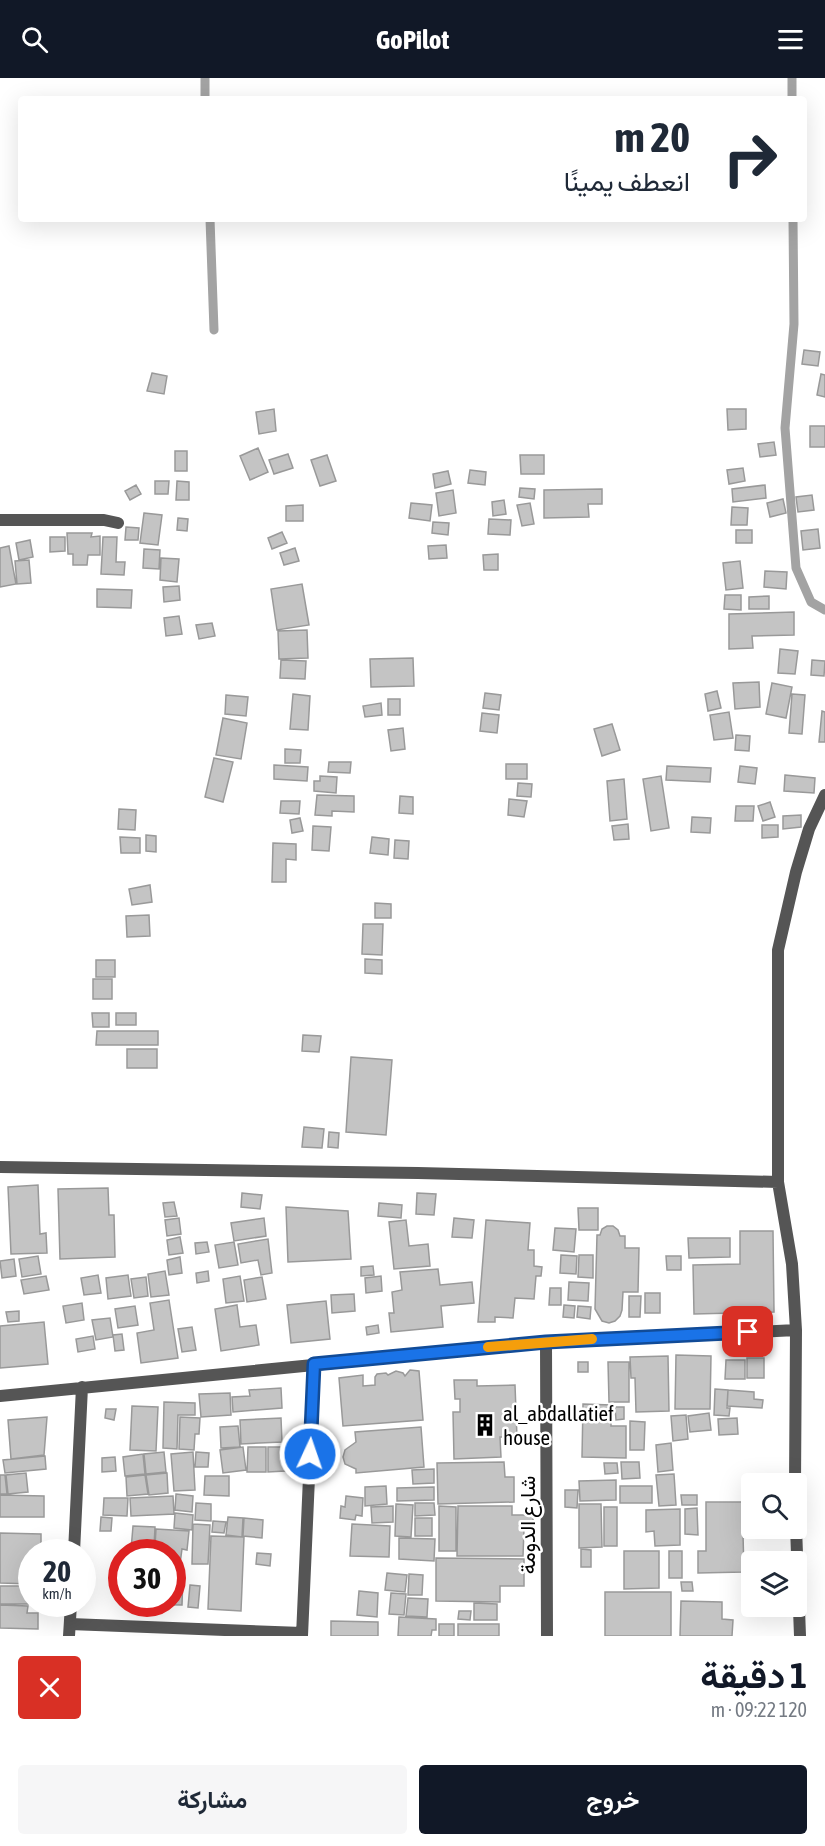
<!DOCTYPE html>
<html lang="ar">
<meta charset="utf-8">
<style>
:root{--surface:#fff;--page:#f6f6f7;--text:#1f2937;--muted:#747a83;--accent:#111827}
body{margin:0;font-family:"Asap Condensed",Vazirmatn,sans-serif;background:var(--page);color:var(--text);direction:rtl;height:100vh;display:flex;flex-direction:column;font-size:22px;white-space:nowrap}
*{box-sizing:border-box;margin:0}
p{font-size:20px;color:var(--muted)}
.icon{flex:none;width:33px;height:33px;fill:none;stroke:currentColor;stroke-width:2;stroke-linecap:round;stroke-linejoin:round}
.map{position:relative;height:1558px;overflow:hidden;direction:ltr}
.panel{display:flex;flex-direction:column;background:var(--surface);flex:1}
.panel>*{flex:none}
.guide{position:absolute;left:18px;top:18px;width:789px;height:126px;border-radius:6px;box-shadow:0 6px 24px #0002;direction:rtl;background:#fff;color:var(--text);overflow:hidden}
.controls{position:absolute;left:741px;top:1395px;display:grid;gap:12px}
.controls a{display:grid;place-items:center;width:66px;height:66px;border-radius:6px;background:var(--surface);box-shadow:0 6px 24px #0002;font-size:30px}
.speed{position:absolute;left:18px;top:1461px;display:flex;gap:12px;font-size:30px;font-weight:700;text-align:center}
.speed>*{display:grid;place-content:center;width:78px;height:78px;border-radius:50%;background:var(--surface);box-shadow:0 6px 24px #0002;line-height:1}
.speed small{font-size:15px;font-weight:400}
.speed .limit{border:9px solid #d22;background:#fff;color:#111}
.pin{position:absolute;display:grid;place-items:center;width:51px;height:51px;color:#fff;margin:-26px;border-radius:12px;box-shadow:0 3px 9px #0006}
.me{position:absolute;width:66px;margin:-33px;rotate:3deg;stroke-linejoin:round;filter:drop-shadow(0 0 4px #0008)}
.turn{display:flex;align-items:center;gap:21px;height:126px;padding:0 18px;font-size:27px}
.turn .icon{width:78px;height:78px;stroke-width:2.5}
.turn b{display:block;font-size:42px;line-height:51px}
.round{display:grid;place-items:center;flex:none;width:63px;height:63px;border-radius:6px;background:var(--page)}
.headline{display:flex;align-items:center;justify-content:space-between;height:102px;padding:0 18px}
h1{font-size:36px;font-weight:700;line-height:45px;color:var(--accent)}
.cta{display:flex;gap:12px;margin-top:auto;padding:12px 18px}
.cta a{flex:1;height:69px;border-radius:6px;background:var(--accent);color:#fff;font-size:24px;font-weight:700;line-height:69px;text-align:center}
.cta a+a{background:var(--page);color:var(--text)}
header{display:flex;justify-content:space-between;align-items:center;height:78px;padding:0 18px;background:var(--accent);color:#fff;font-size:27px;font-weight:700}
.map>svg:first-child{display:block}
.lines{fill:none;stroke-linecap:round;stroke-linejoin:round}
.stream{stroke:#a3a3a3;stroke-width:9}
.building{fill:#c4c4c4;stroke:#999;stroke-width:1.5}
.street{stroke:#555;stroke-width:12}
.route-casing{stroke:#114b97;stroke-width:15}
.route{stroke:#1a73e8;stroke-width:10}
.slow{stroke:#f59e0b;stroke-width:10}
.labels{text-anchor:middle;dominant-baseline:central;stroke-width:5;stroke-linejoin:round;paint-order:stroke}
.poi-label{font-size:21px;fill:#000;stroke:#fff;text-anchor:start}
.street-label{font-size:21px;fill:#000;stroke:#fff}
</style>
<header><svg class="icon" aria-label="menu" viewBox="0 0 24 24"><path d="M4 6h16M4 12h16M4 18h16"/></svg>GoPilot<svg class="icon" aria-label="search" viewBox="0 0 24 24"><circle cx="10" cy="10" r="6"/><path d="M15 15l6 6"/></svg></header>
<div class="map">
<svg width="825" height="1558" viewBox="0 0 825 1558">
<rect width="100%" height="100%" fill="#fff"/>
<g class="lines">
<path class="stream" d="M205,0V21
M792,0V21
M210,141L214,252
M793,141L794,246L785,350L796,490L811,524L825,532"/>
</g>
<path class="building" d="M804,272L820,274L818,288L802,286Z
M152,295L167,298L164,316L147,313Z
M821,296L825,297V319L817,317Z
M274,331L276,353L259,356L256,334Z
M727,331H746V351L728,352Z
M810,348H825V369H810Z
M774,364L776,377L760,379L758,366Z
M258,370L268,394L250,402L240,378Z
M175,373H187V393H175Z
M288,376L293,390L274,396L269,382Z
M327,377L336,403L320,408L311,382Z
M520,377H544V396H521Z
M743,390L745,403L729,406L727,392Z
M470,392L486,394L485,407L468,405Z
M448,393L451,406L435,410L433,396Z
M155,403H169L168,416H155Z
M177,403L189,404V422H176Z
M136,407L141,416L130,422L125,413Z
M765,407L766,420L733,424L732,411Z
M520,410L535,411L534,421L519,419Z
M602,411V426H588L589,439L544,440V412Z
M453,412L456,435L439,438L436,415Z
M812,417L814,432L798,434L796,419Z
M783,421L786,435L770,439L767,425Z
M504,422L506,436L493,438L492,424Z
M411,425L432,427L430,443L409,440Z
M530,425L534,446L522,448L517,427Z
M303,427V443H286V428Z
M732,429L748,430L747,447H731Z
M144,435L162,437L158,467L140,465Z
M178,440L188,441L187,453L177,452Z
M489,441L511,442L510,457L488,456Z
M433,444L449,445L448,457L432,455Z
M126,449L139,450L138,462H125Z
M818,451L820,470L803,472L801,453Z
M736,452H752V465H736Z
M282,454L287,465L272,471L268,460Z
M67,455H92L91,459L100,458V477H88L87,487H73V476H68Z
M50,459H65V473L50,474Z
M103,459H117L116,484H125L124,497L101,496Z
M30,462L33,479L19,482L16,465Z
M446,467L447,480L429,481L428,468Z
M9,468L16,506L0,509V470Z
M295,470L299,483L284,487L280,475Z
M144,471L160,472L159,491L143,490Z
M498,476V492H484L483,477Z
M161,480L179,481L177,504L160,502Z
M29,482L31,505L17,506L15,483Z
M740,483L743,510L726,512L723,485Z
M765,493L787,494L786,511L764,509Z
M302,506L309,547L277,552L271,511Z
M179,508L180,522L164,524L163,509Z
M97,511L132,512L131,530L97,529Z
M725,517H741V532L724,531Z
M769,518V531H749V519Z
M794,534V557L752,558L753,570L729,571V536Z
M179,538L182,556L166,558L164,540Z
M212,545L215,558L199,561L196,547Z
M307,552L308,580L279,581L278,553Z
M780,571L798,573L795,596L778,595Z
M413,580L414,608L371,609L370,581Z
M281,582L306,583L305,601L280,600Z
M812,582L825,583L824,598L811,597Z
M759,604L760,629L735,631L733,605Z
M772,605L792,609L786,640L766,636Z
M717,613L721,630L708,633L705,616Z
M485,615L501,617L499,632L483,630Z
M293,616L310,618L308,652L290,651Z
M792,616L805,617L802,656L789,655Z
M226,617L248,619L246,638L225,636Z
M388,621H400V637H388Z
M381,625L382,637L365,639L363,628Z
M822,633L825,634V664H819Z
M729,634L733,660L714,662L710,637Z
M482,635L499,637L497,655L480,653Z
M223,640L247,645L241,681L216,677Z
M612,646L620,672L602,678L594,651Z
M403,650L405,671L391,673L388,652Z
M736,657L750,658L749,673L735,672Z
M285,671L301,672L300,685H285Z
M214,680L233,684L223,724L205,719Z
M329,684H351L350,695L328,694Z
M506,686H527V701H506Z
M274,687L308,689L307,703L274,701Z
M667,688L711,690L710,704L666,702Z
M740,688L757,690L755,706L738,704Z
M785,697L815,700L814,715L784,713Z
M320,698L337,699L336,715L314,713V703H320Z
M661,698L669,750L651,753L643,701Z
M624,701L627,741L610,743L607,703Z
M518,705L532,706L531,719L517,718Z
M317,717L354,718V734L332,733V738L315,737Z
M400,718L413,719V736L399,735Z
M509,721L527,723L524,739L508,737Z
M281,723H300L299,736L280,735Z
M770,724L775,739L763,743L758,728Z
M736,728H754L753,743H735Z
M119,731L136,732L135,752L118,751Z
M801,737V749L783,751V738Z
M692,739L711,740L710,755L691,754Z
M300,740L303,753L292,755L290,742Z
M628,746L629,761L614,762L612,748Z
M762,747H778V759L762,760Z
M313,748L331,749L329,773L312,772Z
M146,757L156,758V774L146,773Z
M120,759L140,760V775H121Z
M372,759L389,761L388,777L370,775Z
M395,762L409,763L408,781L394,780Z
M273,765L296,766V782L286,781V804H272Z
M150,807L152,824L132,827L129,811Z
M375,825L391,826V840H375Z
M149,837L150,858L127,859L126,838Z
M363,846H383L382,877L362,876Z
M365,881L382,882V896L365,895Z
M96,882H115V899H96Z
M93,901H112V921H93Z
M92,935H109V949H93Z
M116,935H136V947H116Z
M97,953H158V967H96Z
M303,957L321,958L319,974L302,973Z
M127,971H157V990H127Z
M351,979L392,982L386,1057L346,1054Z
M304,1049L324,1051L322,1070L302,1069Z
M329,1054L339,1055L338,1070L328,1069Z
M38,1107L40,1156L46,1155L47,1175L11,1176L8,1109Z
M108,1110L109,1137H114L115,1179L60,1181L58,1111Z
M242,1115L262,1117L260,1131L241,1129Z
M417,1115L436,1116L434,1137L416,1136Z
M174,1124L177,1138L165,1139L163,1125Z
M379,1125L402,1127L401,1140L378,1138Z
M286,1129L348,1133L351,1181L288,1184Z
M578,1130H598V1152H579Z
M179,1140L181,1156L167,1158L165,1142Z
M264,1140L266,1158L234,1163L231,1145Z
M454,1140L474,1142L472,1160L452,1159Z
M406,1142L409,1168L428,1166L430,1188L394,1191L389,1144Z
M486,1142L530,1145L528,1172H534V1188L542,1189L541,1198H536L534,1221L515,1220L513,1240L495,1239V1244H478Z
M607,1148H613L618,1152L620,1158H625V1170H639L638,1214H623L622,1232L620,1238L615,1243L609,1245L602,1243L595,1231L597,1157H600L602,1151Z
M555,1150L576,1151L574,1174L553,1172Z
M740,1153H773L774,1234L694,1236L693,1187L740,1186Z
M180,1159L183,1175L169,1177L167,1162Z
M688,1160H730V1179L689,1180Z
M268,1161L272,1195L261,1197L258,1182L241,1185L238,1166Z
M207,1164L209,1174L196,1176L195,1165Z
M234,1164L238,1187L219,1190L215,1167Z
M561,1177L577,1178L576,1196L560,1195Z
M579,1177H593V1200L578,1199Z
M38,1178L41,1196L22,1199L19,1181Z
M666,1178H681V1192H667Z
M180,1179L182,1195L169,1197L167,1182Z
M14,1181L16,1198L2,1200L0,1183Z
M373,1188L374,1197L361,1198V1189Z
M438,1191L440,1207L472,1204L474,1225L441,1228L443,1249L391,1254L389,1235H394L392,1214L402,1212L400,1194Z
M165,1193L169,1217L151,1219L148,1196Z
M208,1193L209,1203L197,1205L196,1195Z
M98,1197L101,1215L84,1217L81,1200Z
M128,1197L131,1218L108,1221L106,1200Z
M46,1198L49,1212L24,1216L21,1202Z
M240,1198L244,1223L226,1225L223,1201Z
M381,1198L382,1213L366,1215L365,1200Z
M146,1199L148,1218L134,1220L131,1201Z
M262,1199L266,1221L247,1224L244,1202Z
M569,1204L589,1205L588,1223L568,1222Z
M550,1210H561V1227H549Z
M645,1215H660V1235H645Z
M354,1216L355,1233L332,1235L331,1217Z
M629,1218H641L640,1239H629Z
M169,1222L178,1280L141,1285L137,1255L154,1252L150,1225Z
M326,1223L330,1261L291,1265L287,1227Z
M82,1225L84,1242L66,1245L63,1228Z
M237,1227L240,1249L256,1247L259,1267L221,1273L215,1231Z
M564,1227L575,1228L574,1240L563,1239Z
M135,1228L138,1247L118,1250L115,1231Z
M578,1228L591,1229L590,1241L577,1239Z
M19,1233V1243L8,1244L6,1234Z
M110,1240L113,1259L96,1262L92,1242Z
M44,1244L48,1286L0,1290V1248Z
M378,1247L379,1255L367,1257L366,1249Z
M192,1249L196,1272L182,1274L178,1251Z
M122,1256L124,1272L115,1273L113,1257Z
M93,1258L95,1271L78,1274L76,1261Z
M676,1277L711,1278L710,1331H675Z
M668,1278L669,1333L636,1334L635,1300H631L630,1279Z
M747,1280H764V1300H747Z
M726,1282H745V1301H725Z
M578,1284H588V1294H578Z
M608,1284H629V1324H609Z
M410,1292L419,1293L423,1342L343,1348L339,1300L363,1297V1308L375,1307V1299L377,1296L386,1295L388,1297L396,1293L403,1295L405,1298Z
M454,1302H477V1308L515,1307L517,1359H500L501,1379L454,1381L453,1334H460V1321H455Z
M281,1310L282,1330L233,1334L232,1319L250,1318L249,1312Z
M715,1311L728,1312L727,1330H730L729,1338L714,1337Z
M728,1312L754,1314V1321L763,1322L762,1330L727,1328Z
M230,1315L231,1337L201,1339L199,1316Z
M164,1324L195,1325V1337H178L177,1371L163,1370Z
M583,1326L611,1327V1348H626V1380L582,1379Z
M132,1328L158,1329L156,1373L130,1372Z
M615,1329H624V1341L616,1342Z
M106,1331H116L114,1342L105,1340Z
M709,1335L711,1352L690,1354L688,1338Z
M686,1337L688,1361L673,1363L671,1338Z
M47,1339L44,1377L11,1381L8,1342Z
M180,1339L200,1340L199,1356H195L194,1372L179,1371Z
M281,1340L282,1364L241,1366L240,1342Z
M737,1340L738,1356L719,1357L718,1341Z
M630,1343L645,1344L644,1372H630Z
M238,1348L240,1369L221,1370L220,1349Z
M421,1349L424,1389L356,1395V1391L345,1386L343,1379L345,1372L356,1364L355,1354Z
M671,1365L673,1392L658,1394L656,1367Z
M243,1369L246,1392L223,1395L220,1372Z
M248,1369H266V1394H247Z
M268,1369H285V1393L268,1394Z
M164,1374L166,1394L146,1396L144,1376Z
M193,1374L195,1412L174,1413L171,1376Z
M196,1374L209,1375L208,1389H195Z
M143,1376L145,1396L125,1398L123,1379Z
M45,1378L46,1391L5,1395L3,1382Z
M115,1379L116,1393L102,1394V1380Z
M504,1384L505,1399H514V1424L438,1426L437,1385Z
M621,1384H639L640,1400L622,1401Z
M604,1385H617L618,1395L605,1396Z
M434,1391V1405L413,1406L412,1392Z
M26,1395L28,1414L8,1416L6,1397Z
M167,1395L168,1415L149,1417L146,1397Z
M674,1396L676,1427L659,1428L656,1397Z
M0,1397H5L7,1416H0Z
M145,1397L148,1416L127,1418L126,1399Z
M205,1398H229V1418L204,1417Z
M616,1402V1422L580,1423L579,1403Z
M386,1408L387,1426L365,1428V1409Z
M620,1408H652V1425H620Z
M434,1409V1422L397,1423V1410Z
M565,1412H578L577,1430L565,1429Z
M176,1416L193,1418L192,1434L175,1432Z
M0,1417L44,1418V1439H0Z
M681,1417H697V1427H682Z
M173,1418L174,1436L131,1438L130,1420Z
M346,1418L363,1420L362,1438L356,1437L355,1442L340,1440L341,1428L345,1429Z
M104,1420H128L127,1438L103,1437Z
M706,1424H742L743,1444H752V1450H753V1456H743L744,1494L698,1495V1473H706Z
M196,1425L211,1426V1443L195,1442Z
M415,1425H434L435,1437L415,1438Z
M396,1426L413,1427L411,1459L395,1458Z
M579,1426H601L602,1469L579,1470Z
M393,1428V1444L372,1445L371,1429Z
M439,1428L456,1429V1473H439Z
M458,1428H512V1437H533V1451H524L523,1478H457Z
M604,1429H617V1468H604Z
M697,1430L698,1457L685,1456V1431Z
M680,1431V1467L655,1468L654,1453L646,1454V1432Z
M175,1435L193,1437L192,1452L174,1450Z
M101,1439L112,1440L111,1453H100Z
M228,1439L243,1440L242,1459L226,1457Z
M244,1440L263,1442L262,1460L243,1458Z
M415,1440H432V1458H415Z
M213,1443L226,1444L224,1455L212,1454Z
M193,1446L210,1447L208,1486H192Z
M352,1446L390,1448L389,1479L350,1478Z
M133,1448L155,1449L154,1469L150,1468V1474L131,1472Z
M156,1451L189,1453L187,1472L182,1471L180,1486L172,1485V1474H164V1469L155,1468Z
M0,1455L41,1456V1474H32V1506L0,1505Z
M211,1458L244,1459L241,1533L208,1531Z
M399,1460L435,1461L434,1483L399,1481Z
M581,1471L591,1472V1489H581Z
M624,1473H659V1510L624,1511Z
M669,1473H682V1500H669Z
M257,1475L271,1476L270,1488L256,1486Z
M436,1480L524,1481V1508H500V1524L436,1523Z
M172,1494L183,1495L182,1527L130,1526H172Z
M387,1495L407,1497L405,1514L385,1512Z
M409,1496L423,1497L422,1517H408Z
M681,1504H692L693,1513H682Z
M190,1507L200,1508L198,1530L188,1529Z
M0,1508H32V1526H40H0Z
M359,1513L378,1515L377,1539L357,1537Z
M605,1514H671V1558H605Z
M391,1515L406,1516L404,1537L389,1536Z
M408,1520L428,1521L427,1539L406,1538Z
M681,1523L722,1524V1541L733,1542L732,1558H680Z
M474,1525L497,1526V1542H474Z
M0,1527L28,1528L27,1535H38V1551L0,1550Z
M459,1533H471L470,1542L458,1541Z
M399,1539L436,1541V1552H432L431,1558H398Z
M331,1543L378,1544V1558H331Z
M439,1546H454V1558H439Z
M458,1546H499V1558H458Z"/>
<g class="lines">
<path class="street" d="M0,442H104L118,445
M0,1089L418,1095L778,1104
M546,1264L547,1558
M0,1318L546,1264L796,1252
M795,1406L796,1252L792,1186L778,1104V872L796,794L809,751L825,717
M796,1449L800,1558
M74,1474L82,1309
M70,1546L302,1555
M69,1558L71,1526
M302,1558L314,1286"/>
</g>
<g class="lines">
<g class="route-casing">
<path id="route" d="M310,1376L314,1286L546,1264L748,1254"/>
</g>
<use href="#route" class="route"/>
<path class="slow" d="M488,1269L592,1261"/>
</g>
<defs>
<g id="building-bare" transform="scale(1.8)"><path d="M-4-6H4V6H1V3H-1V6H-4ZM-2.5-4.3h1.7v1.8h-1.7ZM.8-4.3h1.7v1.8H.8ZM-2.5-1h1.7V.8h-1.7ZM.8-1h1.7V.8H.8Z" fill="#000" stroke="#fff" stroke-width="2.5" paint-order="stroke"/></g>
</defs>
<g fill-rule="evenodd">
<use href="#building-bare" x="485" y="1347"/>
</g>
<g class="labels">
<g class="poi-label">
<text x="503" y="1335">al_abdallatief<tspan x="503" dy="24">house</tspan></text>
</g>
<g class="street-label">
<text transform="translate(527 1447) rotate(-90)">شارع الدومة</text>
</g>
</g>
</svg>
<div class="controls">
<a><svg class="icon" aria-label="search" viewBox="0 0 24 24"><circle cx="10" cy="10" r="6"/><path d="M15 15l6 6"/></svg></a>
<a><svg class="icon" aria-label="layers" viewBox="0 0 24 24"><path d="M12 4l9 5-9 5-9-5zM3 14l9 5 9-5"/></svg></a>
</div>
<div class="speed"><div>20<small>km/h</small></div><div class="limit">30</div></div>
<div class="pin" style="left:748px;top:1254px;background:#d93025"><svg class="icon" aria-label="arrive" viewBox="0 0 24 24"><path d="M6 21V4h12l-3 4 3 4H6"/></svg></div>
<svg class="me" style="left:310px;top:1376px" viewBox="-20 -20 40 40"><circle r="17" fill="#1a73e8" stroke="#fff" stroke-width="3"/><path d="M0-11L8 9 0 5-8 9z" fill="#fff"/></svg>
<div class="guide">
<div class="turn"><svg class="icon" aria-label="right" viewBox="0 0 24 24"><path d="M7 20v-9h11M14 6l5 5-5 5"/></svg><div><b>20 m</b>انعطف يمينًا</div></div>
</div>
</div>
<section class="panel">
<div class="headline"><div><h1>1 دقيقة</h1><p>120 m · 09:22</p></div><a class="round" style="background:#d93025;color:#fff"><svg class="icon" aria-label="close" viewBox="0 0 24 24"><path d="M6 6l12 12M18 6L6 18"/></svg></a></div>
<div class="cta"><a>خروج</a><a>مشاركة</a></div>
</section>
